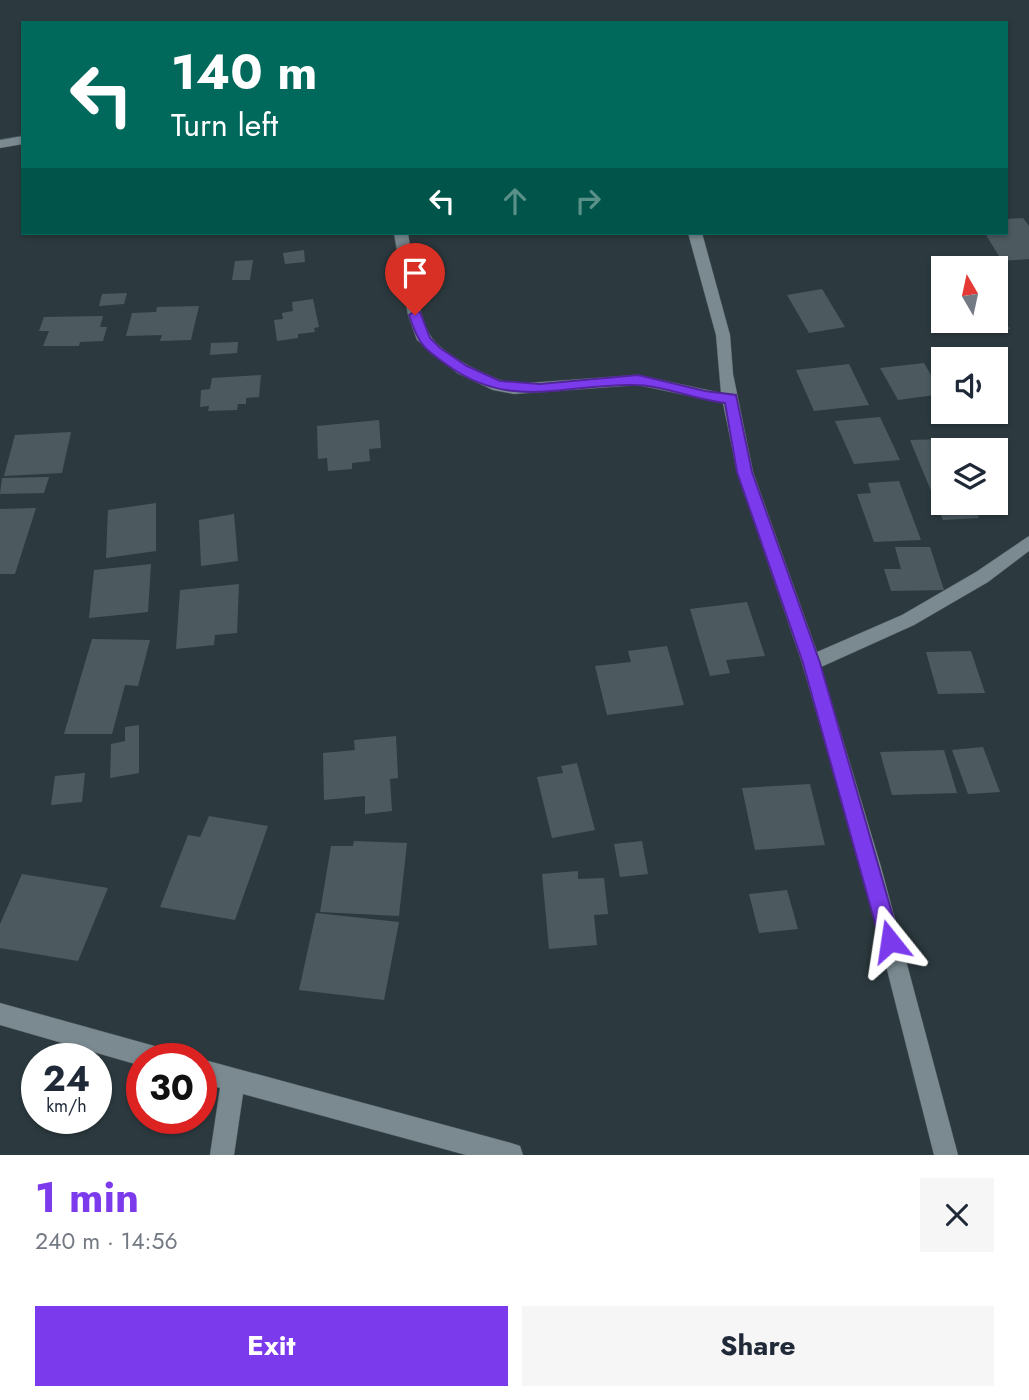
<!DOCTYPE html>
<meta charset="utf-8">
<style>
:root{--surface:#fff;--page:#f6f6f7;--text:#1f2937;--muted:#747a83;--accent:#7c3aed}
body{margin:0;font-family:Jost,sans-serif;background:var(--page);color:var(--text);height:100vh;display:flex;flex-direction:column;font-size:26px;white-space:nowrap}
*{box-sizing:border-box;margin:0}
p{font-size:23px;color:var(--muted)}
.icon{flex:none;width:38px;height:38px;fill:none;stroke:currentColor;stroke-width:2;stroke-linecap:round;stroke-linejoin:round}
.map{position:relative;height:1155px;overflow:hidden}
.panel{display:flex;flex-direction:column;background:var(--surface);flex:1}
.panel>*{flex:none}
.hud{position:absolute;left:21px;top:21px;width:987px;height:214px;border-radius:0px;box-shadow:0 2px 5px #0004;background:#00695c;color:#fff;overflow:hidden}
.needle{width:46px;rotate:351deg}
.buttons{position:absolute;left:931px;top:256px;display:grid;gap:14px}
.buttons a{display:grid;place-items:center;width:77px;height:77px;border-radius:0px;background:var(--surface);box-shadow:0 2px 5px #0004;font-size:35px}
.speed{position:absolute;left:21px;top:1043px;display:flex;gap:14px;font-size:35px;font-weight:700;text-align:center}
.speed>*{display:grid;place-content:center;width:91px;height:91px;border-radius:50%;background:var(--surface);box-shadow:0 2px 5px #0004;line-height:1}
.speed small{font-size:18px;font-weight:400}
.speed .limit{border:10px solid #d22;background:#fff;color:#111}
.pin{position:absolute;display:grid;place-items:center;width:60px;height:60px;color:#fff;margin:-72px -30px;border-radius:50% 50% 50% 0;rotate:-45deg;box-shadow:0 0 7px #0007}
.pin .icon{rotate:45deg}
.me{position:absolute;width:77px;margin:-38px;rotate:345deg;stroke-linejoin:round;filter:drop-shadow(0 0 5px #0008)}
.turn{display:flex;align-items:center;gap:24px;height:147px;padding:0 35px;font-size:32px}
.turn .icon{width:91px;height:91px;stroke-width:2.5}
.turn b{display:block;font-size:49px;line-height:60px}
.lanes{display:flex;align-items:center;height:66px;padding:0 35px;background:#0003;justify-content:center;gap:35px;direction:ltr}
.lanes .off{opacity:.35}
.round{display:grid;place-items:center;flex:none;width:74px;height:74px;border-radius:0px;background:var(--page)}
.head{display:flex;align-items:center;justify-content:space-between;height:119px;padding:0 35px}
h1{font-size:42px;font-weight:700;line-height:52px;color:var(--accent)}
.primary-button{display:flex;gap:14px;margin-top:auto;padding:14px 35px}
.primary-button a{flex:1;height:80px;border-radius:0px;background:var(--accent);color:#fff;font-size:28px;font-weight:700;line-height:80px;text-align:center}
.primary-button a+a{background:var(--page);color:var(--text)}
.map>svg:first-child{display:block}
.building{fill:#4c5a60}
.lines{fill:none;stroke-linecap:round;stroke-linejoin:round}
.street-casing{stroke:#4b575b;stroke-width:1}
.street{fill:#7a8a90;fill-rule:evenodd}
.route{fill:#7c3aed;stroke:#51269a;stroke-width:2}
</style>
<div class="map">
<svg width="1029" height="1155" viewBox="0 0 1029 1155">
<rect width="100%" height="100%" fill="#2c3a3f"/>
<path class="building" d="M1023,218L1029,226V259L1002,261L986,235L1006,233V219Z
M304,250L305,262L285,264L283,253Z
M253,260L250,280H232L235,261Z
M822,289L845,327L809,333L787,295Z
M127,293L124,304L99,306L102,294Z
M313,299L319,327L314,328L315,332L298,334V338L277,341L274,320L283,319L282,313L293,311L292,302Z
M199,306L191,340L160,341L162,335L126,336L132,313L156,312L157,307Z
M996,308L1010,329L972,333L964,320H996Z
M103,316L100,327H107L103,341L80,342L79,346H43L49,331H39L44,317Z
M238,342L237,353L210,355L211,343Z
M924,363L942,394L898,400L880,368Z
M849,364L869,405L814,411L796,370Z
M261,375L259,397L246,398V404H238L237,410L208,411L209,406L200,407L201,390L210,389L212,378Z
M880,417L900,460L854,464L835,421Z
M379,420L381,448L369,449L370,461L352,463V469L328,471L327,458L318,459L317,426Z
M71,432L62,473L4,476L15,435Z
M944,439L949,450H943V502H972L979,518L943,520L910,440Z
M49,477L44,493L0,494L2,478Z
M899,481L921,540L874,542L857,494L871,493L868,483Z
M156,503V551L106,558L108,510Z
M36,508L15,574H0V509Z
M234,514L238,561L201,566L199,520Z
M895,547H930L944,590L891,591L884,569H901Z
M151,564L148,612L89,618L94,570Z
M239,584L237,633L215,635L214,645L176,649L180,590Z
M747,602L765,656L726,660L730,673L710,676L690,609Z
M92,639L150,640L138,686L125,685L112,734H64Z
M667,646L684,705L607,715L595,666L631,662L628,651Z
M971,651L985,693L938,694L926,652Z
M139,725V773L110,778L111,744L125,741V727Z
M396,736L398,778L390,779L392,811L365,814V796L324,800L323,753L355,750L354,740Z
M983,747L1000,792L968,794L952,750Z
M944,750L957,793L892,795L880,752Z
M577,763L595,830L552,838L537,777L563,773L561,766Z
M85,773L82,802L51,805L55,776Z
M810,784L825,845L755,850L742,788Z
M209,816L268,826L235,920L160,907L188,835L200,837Z
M354,841L407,843L399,916L320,912L331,846H353Z
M642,841L648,874L620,877L614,844Z
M578,871V879L604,878L608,914L594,915L597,945L549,949L542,874Z
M22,874L108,888L78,961L0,948V924Z
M787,890L798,929L759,933L749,894Z
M316,913L399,922L384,1000L299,990Z"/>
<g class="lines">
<g class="street-casing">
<path id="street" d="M23,136V144L0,148V140Z
M394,233H408C413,263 415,309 430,335C440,354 493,380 514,384L638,375L721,393L716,335L688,233H702L730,335L733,374L753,472L817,652L902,615L976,572L1029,536V551L988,582L914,625L821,667L881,867L958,1155H934L861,867L802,663L737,472L723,403L638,385L514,394L493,390L457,373L417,340L408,315Z
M0,1003L158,1047L166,1051L170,1059H142V1066L0,1025Z
M201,1059L511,1143L520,1146L523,1155H466L243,1094L234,1155H210L220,1088L201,1083Z"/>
</g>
<use href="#street" class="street"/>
</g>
<path class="route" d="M415,311L420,312L430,338L440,348L467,366L500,381L540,384L638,375L705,391L736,395L752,472L820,663L900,941L897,948L890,951L883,948L880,941L803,663L737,472L725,403C696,400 662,385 636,385C568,383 513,411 450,367C424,349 419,346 409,315Z"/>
</svg>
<div class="buttons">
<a><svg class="needle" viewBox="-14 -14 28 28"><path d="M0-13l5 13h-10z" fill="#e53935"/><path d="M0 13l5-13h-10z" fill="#747a83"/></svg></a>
<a><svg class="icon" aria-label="sound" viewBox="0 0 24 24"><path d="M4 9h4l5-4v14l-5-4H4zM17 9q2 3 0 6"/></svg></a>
<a><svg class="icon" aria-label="layers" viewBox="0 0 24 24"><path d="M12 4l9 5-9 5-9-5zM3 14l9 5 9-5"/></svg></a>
</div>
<div class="speed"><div>24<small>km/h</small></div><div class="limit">30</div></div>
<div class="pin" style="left:415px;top:315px;background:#d93025"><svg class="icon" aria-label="arrive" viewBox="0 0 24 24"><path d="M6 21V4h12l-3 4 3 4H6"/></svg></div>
<svg class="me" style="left:890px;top:941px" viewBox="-20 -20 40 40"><path d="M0-17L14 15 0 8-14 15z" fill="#7c3aed" stroke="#fff" stroke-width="4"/></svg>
<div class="hud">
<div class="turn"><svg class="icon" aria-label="left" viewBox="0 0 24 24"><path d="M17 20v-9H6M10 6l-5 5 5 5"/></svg><div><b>140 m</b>Turn left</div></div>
<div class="lanes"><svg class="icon" aria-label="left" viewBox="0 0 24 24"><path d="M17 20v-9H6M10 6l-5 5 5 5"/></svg><svg class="icon off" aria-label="ahead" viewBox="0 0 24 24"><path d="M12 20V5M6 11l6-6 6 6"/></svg><svg class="icon off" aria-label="right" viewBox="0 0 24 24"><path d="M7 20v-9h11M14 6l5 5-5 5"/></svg></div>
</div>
</div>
<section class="panel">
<div class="head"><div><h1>1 min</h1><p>240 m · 14:56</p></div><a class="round"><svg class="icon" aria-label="close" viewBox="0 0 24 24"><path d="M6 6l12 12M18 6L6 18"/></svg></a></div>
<div class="primary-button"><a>Exit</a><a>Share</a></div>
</section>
